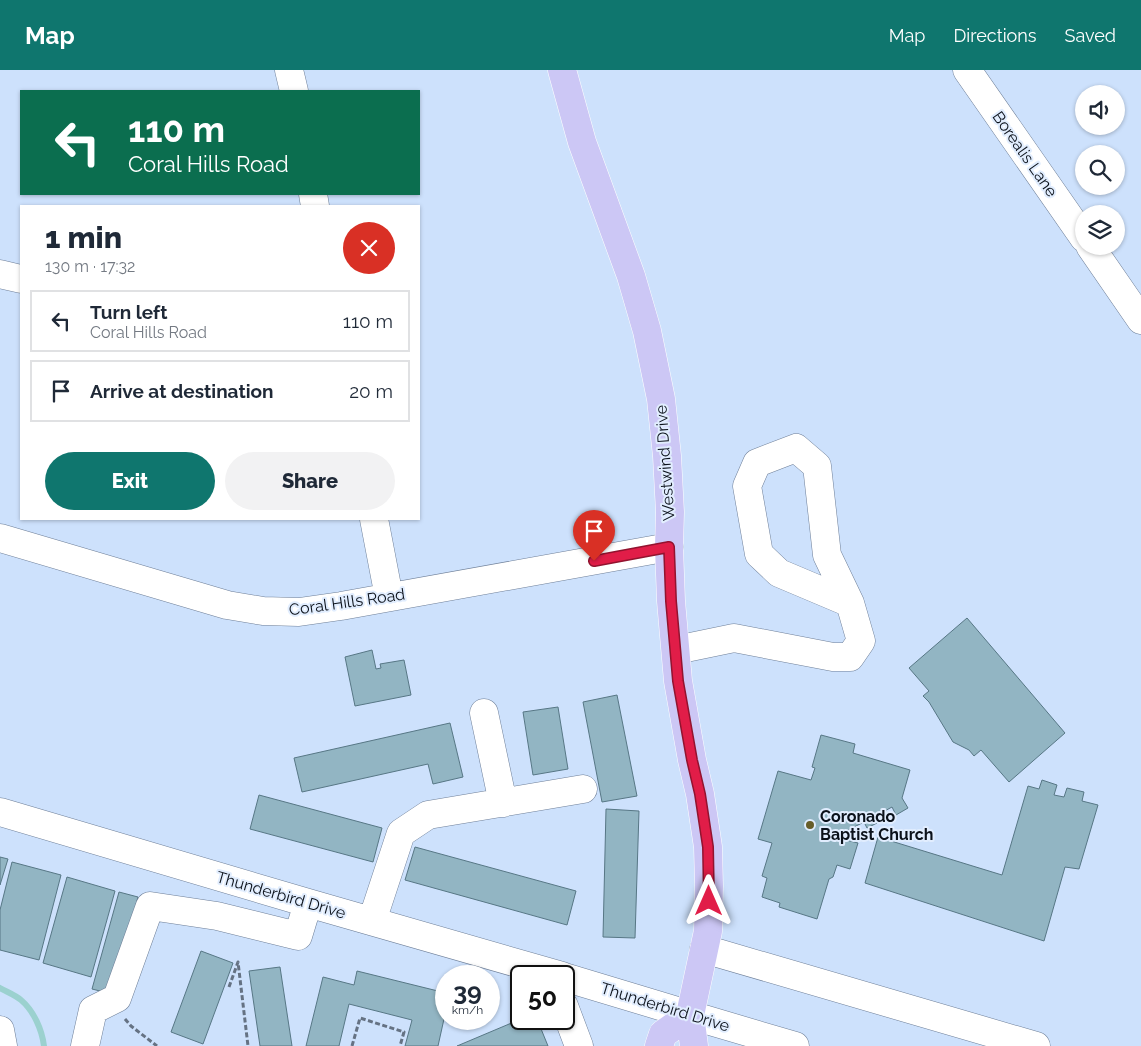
<!DOCTYPE html>
<meta charset="utf-8">
<style>
:root{--surface:#fff;--page:#f2f2f3;--text:#1f2937;--muted:#747a83;--line:#e0e1e3;--accent:#0f766e}
body{margin:0;font-family:Raleway,sans-serif;background:var(--page);color:var(--text);height:100vh;display:flex;flex-direction:column;font-size:19px;white-space:nowrap}
*{box-sizing:border-box;margin:0}
p{font-size:16px;color:var(--muted)}
.icon{flex:none;width:28px;height:28px;fill:none;stroke:currentColor;stroke-width:2;stroke-linecap:round;stroke-linejoin:round}
.map{position:relative;flex:1;overflow:hidden}
.side{position:absolute;left:20px;top:135px;width:400px;height:315px;display:flex;flex-direction:column;background:var(--surface);border-radius:0px;box-shadow:0 1px 4px #0004}
.side>*{flex:none}
.top-card{position:absolute;left:20px;top:20px;width:400px;height:105px;border-radius:0px;box-shadow:0 1px 4px #0004;background:#0b6e4f;color:#fff;overflow:hidden}
.buttons{position:absolute;left:1075px;top:15px;display:grid;gap:10px}
.buttons a{display:grid;place-items:center;width:50px;height:50px;border-radius:50%;background:var(--surface);box-shadow:0 1px 4px #0004;font-size:25px}
.speed{position:absolute;left:435px;top:895px;display:flex;gap:10px;font-size:25px;font-weight:700;text-align:center}
.speed>*{display:grid;place-content:center;width:65px;height:65px;border-radius:50%;background:var(--surface);box-shadow:0 1px 4px #0004;line-height:1}
.speed small{font-size:12px;font-weight:400}
.speed .limit{border:2px solid #111;border-radius:8px;background:#fff;color:#111}
.pin{position:absolute;display:grid;place-items:center;width:42px;height:42px;color:#fff;margin:-51px -21px;border-radius:50% 50% 50% 0;rotate:-45deg;box-shadow:0 0 5px #0007}
.pin .icon{rotate:45deg}
.me{position:absolute;width:55px;margin:-28px;rotate:0deg;stroke-linejoin:round;filter:drop-shadow(0 0 4px #0008)}
.turn{display:flex;align-items:center;gap:18px;height:105px;padding:0 25px;font-size:22px}
.turn .icon{width:65px;height:65px;stroke-width:2.5}
.turn b{display:block;font-size:35px;line-height:42px}
.round{display:grid;place-items:center;flex:none;width:52px;height:52px;border-radius:26px;background:var(--page)}
.headline{display:flex;align-items:center;justify-content:space-between;height:85px;padding:0 25px}
h1{font-size:30px;font-weight:800;line-height:38px}
.button{display:flex;gap:10px;margin-top:auto;padding:10px 25px}
.button a{flex:1;height:58px;border-radius:30px;background:var(--accent);color:#fff;font-size:20px;font-weight:800;line-height:58px;text-align:center}
.button a+a{background:var(--page);color:var(--text)}
ul{padding:0;list-style:none}
li{display:flex;align-items:center;gap:15px;height:62px;margin:0 10px 8px;padding:0 15px;border:2px solid var(--line);border-radius:0px}
li div{flex:1}
li b{display:block;font-size:19px}
li em{font-style:normal}
header{display:flex;align-items:center;gap:30px;box-sizing:border-box;height:70px;padding:0 25px;background:var(--accent);color:#fff}
header strong{font-size:24px}
nav{display:flex;gap:28px;margin-inline-start:auto;font-size:18px}
.map>svg:first-child{display:block}
.lines{fill:none;stroke-linecap:round;stroke-linejoin:round}
.stream{stroke:#9bd1cf;stroke-width:6}
.building{fill:#92b5c3;stroke:#577785}
.minor-casing{stroke:#6e7f98;stroke-width:29}
.major-casing{stroke:#fff;stroke-width:29}
.path{stroke:#657283;stroke-width:3;stroke-dasharray:5 2.5;stroke-linecap:butt}
.minor{stroke:#fff;stroke-width:28}
.major{stroke:#ccc7f5;stroke-width:28}
.route-casing{stroke:#92132f;stroke-width:12}
.route{stroke:#e11d48;stroke-width:9}
.poi-dot{fill:#675d29;stroke:#e1edfe;stroke-width:2}
.labels{text-anchor:middle;dominant-baseline:central;stroke-width:4;stroke-linejoin:round;paint-order:stroke}
.street-label{font-size:16px;fill:#0b111a;stroke:#e1edfe}
.poi-label{font-size:16px;font-weight:bold;fill:#0b111a;stroke:#e1edfe;text-anchor:start}
</style>
<header>
<strong>Map</strong>
<nav><a>Map</a><a>Directions</a><a>Saved</a></nav>
</header>
<div class="map">
<svg width="1141" height="976" viewBox="0 0 1141 976">
<rect width="100%" height="100%" fill="#cde1fc"/>
<g class="lines">
<path class="stream" d="M0,918C7,922 15,925 21,930C34,941 42,960 44,976"/>
</g>
<path class="building" d="M967,548L1065,663L1009,712L981,680L974,686L969,680L953,672L929,632L923,626L929,621L909,598Z
M372,580L376,599L381,598L380,594L404,590L411,625L355,636L345,587Z
M617,625L637,726L602,732L583,632Z
M558,637L568,699L533,705L523,642Z
M450,653L463,707L433,714L428,694L302,722L294,688Z
M821,665L855,674L853,683L910,700L902,728L908,738L896,745L892,737L874,747L877,753L867,758L864,752L842,763L846,770L858,773L850,799L837,795L833,807L829,809L817,849L779,837L780,833L762,827L767,808L762,806L772,773L758,769L778,701L811,710L815,698L812,697Z
M1042,710L1057,715L1054,725L1064,727L1067,718L1084,722L1082,731L1098,735L1079,799L1065,797L1044,871L865,813L878,767L1002,805L1028,716L1039,719Z
M259,725L382,758L373,792L250,759Z
M606,739L639,741L635,868L603,867Z
M415,777L576,821L567,855L405,810Z
M0,787L8,789L0,815Z
M12,792L61,805L39,890L0,880V840Z
M67,807L115,821L91,907L43,893Z
M119,822L138,827L112,924L92,919Z
M201,881L233,893L203,974L171,962Z
M280,897L292,976H260L249,901Z
M357,901L446,923V940L438,976H405L412,950L349,934L339,976H306L323,907L354,915Z
M521,949H537L548,976H457Z"/>
<g class="lines">
<g class="minor-casing">
<path id="minor" d="M289,0L294,21
M967,0L1084,168
M313,124L315,136
M1090,176L1141,250
M0,204L21,209
M374,449L389,527
M0,468L227,535L263,541L299,542L341,536L669,477
M676,580L734,568L833,587H850L861,571L850,533L827,485L817,396L796,378L757,393L747,416L759,484L779,503L850,533
M484,643L503,733
M0,742L308,833L562,906
M372,851L401,763L428,745L583,719
M704,879L1036,976
M564,907L690,945L795,976
M564,936L579,976
M0,960L3,976
M85,976L93,940L117,928L150,836L217,846L298,866L308,833"/>
</g>
<g class="major-casing">
<path id="major" d="M562,0L582,72L631,206L647,261L661,329L667,386L670,442L669,477L671,531L678,611L692,690L700,724L708,777L709,816L708,861L690,945L694,976
M659,976L663,964L690,945"/>
</g>
<path class="path" d="M229,917L238,892L248,976
M125,949L131,956L157,976
M352,976L360,948L404,962L400,976"/>
<use href="#minor" class="minor"/>
<use href="#major" class="major"/>
</g>
<g class="lines">
<g class="route-casing">
<path id="route" d="M594,491L669,477L671,531L678,611L692,690L700,724L708,777L709,831"/>
</g>
<use href="#route" class="route"/>
</g>
<circle class="poi-dot" cx="810" cy="755" r="5"/>
<g class="labels">
<g class="street-label">
<text transform="translate(1025 84) rotate(55)">Borealis Lane</text>
<text transform="translate(665 393) rotate(-94)">Westwind Drive</text>
<text transform="translate(347 532) rotate(-8)">Coral Hills Road</text>
<text transform="translate(281 825) rotate(16)">Thunderbird Drive</text>
<text transform="translate(665 937) rotate(17)">Thunderbird Drive</text>
</g>
<g class="poi-label">
<text x="820" y="746">Coronado<tspan x="820" dy="18">Baptist Church</tspan></text>
</g>
</g>
</svg>
<div class="buttons">
<a><svg class="icon" aria-label="sound" viewBox="0 0 24 24"><path d="M4 9h4l5-4v14l-5-4H4zM17 9q2 3 0 6"/></svg></a>
<a><svg class="icon" aria-label="search" viewBox="0 0 24 24"><circle cx="10" cy="10" r="6"/><path d="M15 15l6 6"/></svg></a>
<a><svg class="icon" aria-label="layers" viewBox="0 0 24 24"><path d="M12 4l9 5-9 5-9-5zM3 14l9 5 9-5"/></svg></a>
</div>
<div class="speed"><div>39<small>km/h</small></div><div class="limit">50</div></div>
<div class="pin" style="left:594px;top:491px;background:#d93025"><svg class="icon" aria-label="arrive" viewBox="0 0 24 24"><path d="M6 21V4h12l-3 4 3 4H6"/></svg></div>
<svg class="me" style="left:709px;top:831px" viewBox="-20 -20 40 40"><path d="M0-17L14 15 0 8-14 15z" fill="#e11d48" stroke="#fff" stroke-width="4"/></svg>
<div class="top-card">
<div class="turn"><svg class="icon" aria-label="left" viewBox="0 0 24 24"><path d="M17 20v-9H6M10 6l-5 5 5 5"/></svg><div><b>110 m</b>Coral Hills Road</div></div>
</div>
<section class="side">
<div class="headline"><div><h1>1 min</h1><p>130 m · 17:32</p></div><a class="round" style="background:#d93025;color:#fff"><svg class="icon" aria-label="close" viewBox="0 0 24 24"><path d="M6 6l12 12M18 6L6 18"/></svg></a></div>
<ul>
<li><svg class="icon" aria-label="left" viewBox="0 0 24 24"><path d="M17 20v-9H6M10 6l-5 5 5 5"/></svg><div><b>Turn left</b><p>Coral Hills Road</p></div><em>110 m</em></li>
<li><svg class="icon" aria-label="arrive" viewBox="0 0 24 24"><path d="M6 21V4h12l-3 4 3 4H6"/></svg><div><b>Arrive at destination</b></div><em>20 m</em></li>
</ul>
<div class="button"><a>Exit</a><a>Share</a></div>
</section>
</div>
